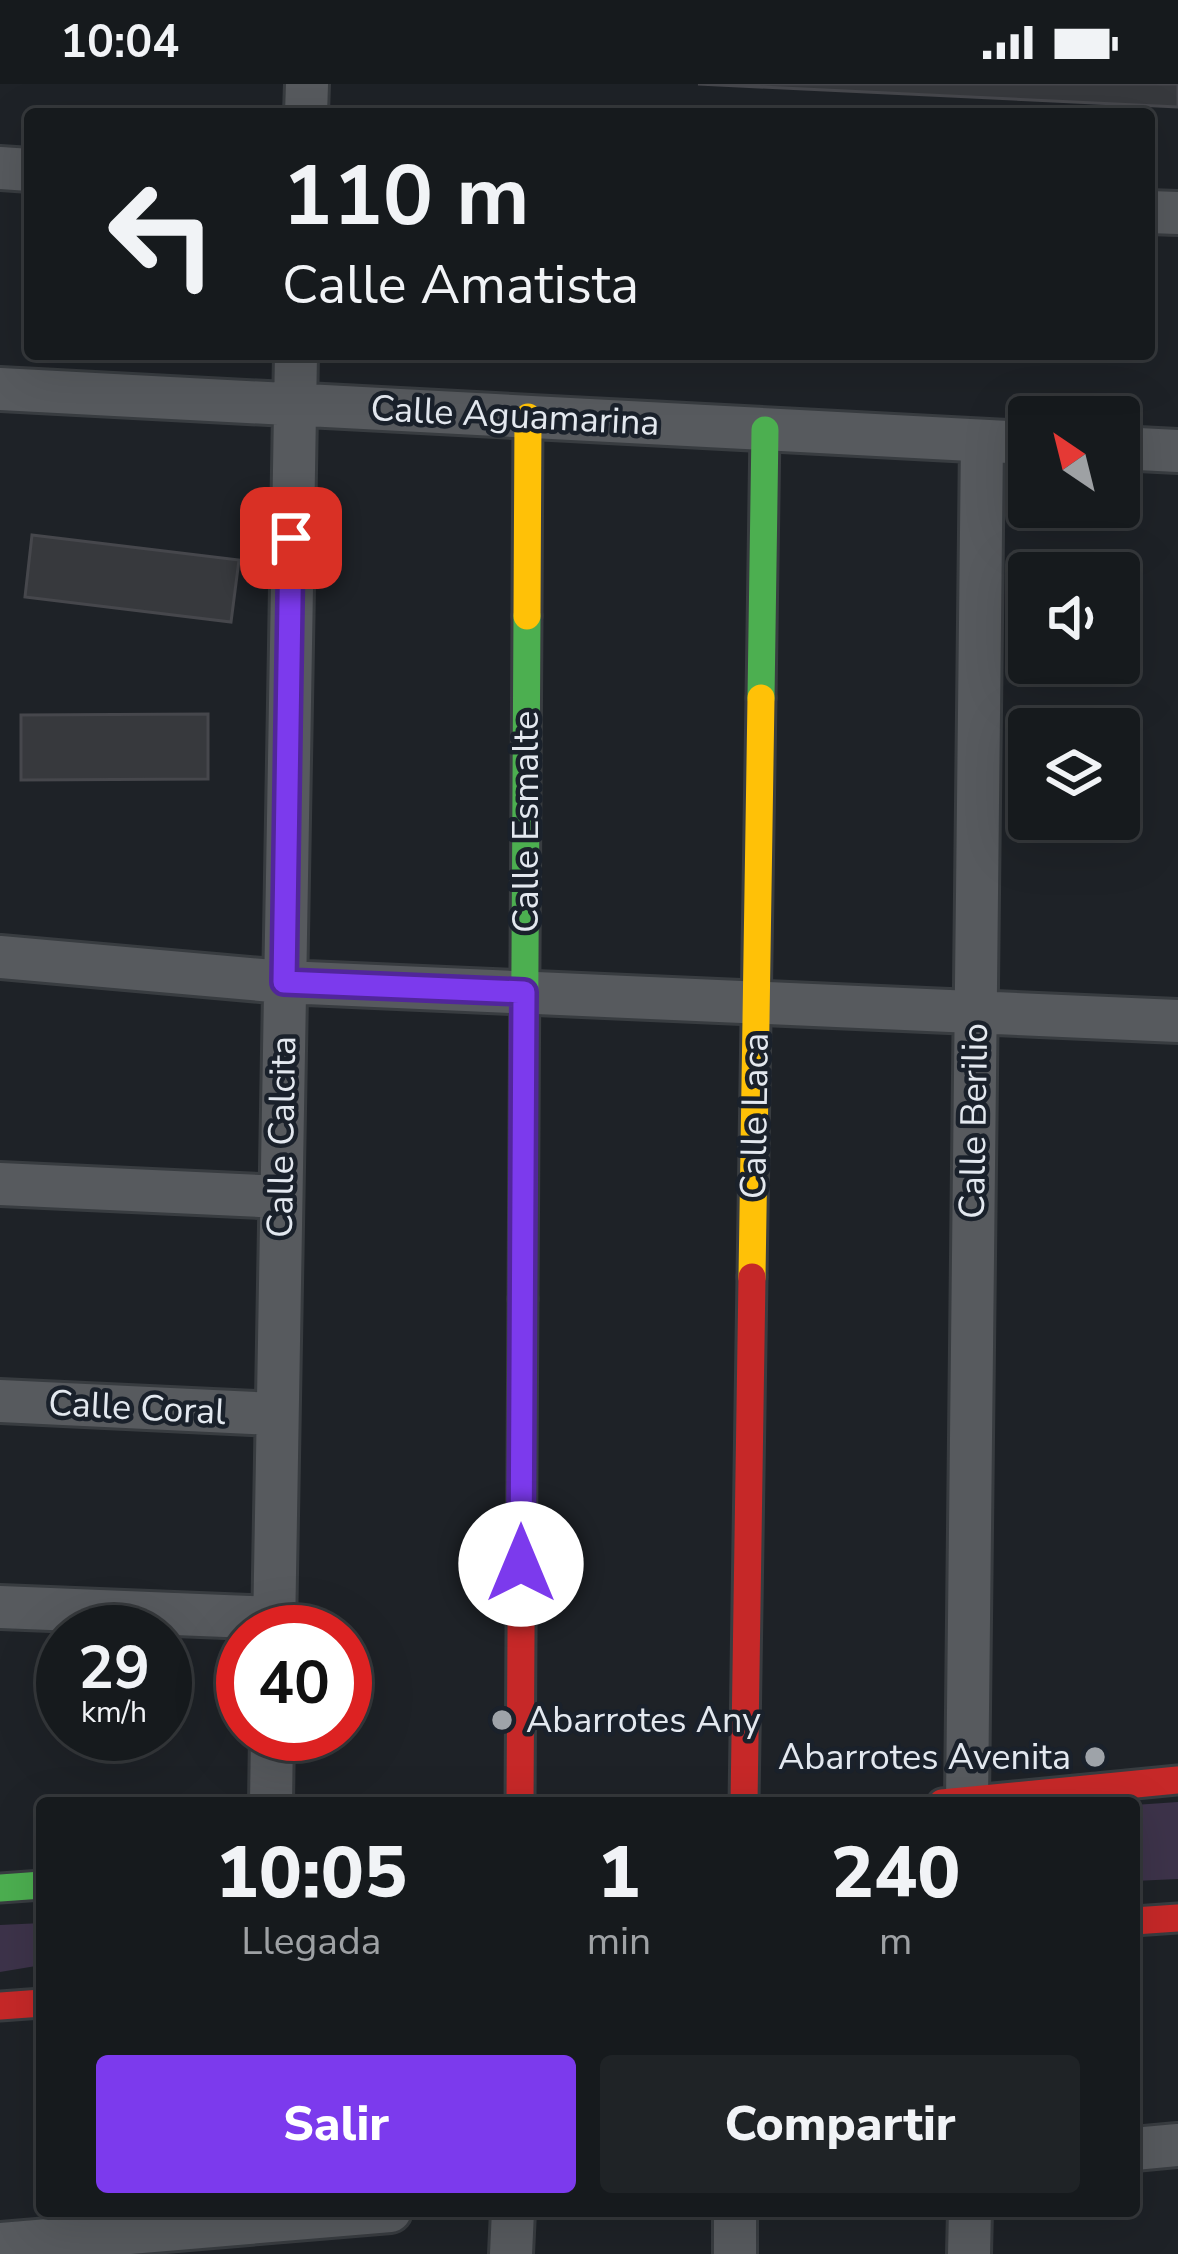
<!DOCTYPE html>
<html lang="es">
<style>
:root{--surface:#161a1d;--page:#1f2326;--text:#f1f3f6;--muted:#9ea1a4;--line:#35383b;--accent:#7c3aed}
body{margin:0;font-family:"Nunito Sans",sans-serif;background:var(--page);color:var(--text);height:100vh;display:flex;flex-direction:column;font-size:45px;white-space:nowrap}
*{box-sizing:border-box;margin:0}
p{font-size:39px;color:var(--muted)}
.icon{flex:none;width:66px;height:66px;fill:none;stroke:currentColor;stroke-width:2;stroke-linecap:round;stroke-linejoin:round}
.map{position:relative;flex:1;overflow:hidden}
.sheet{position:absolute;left:36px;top:1713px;width:1104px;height:420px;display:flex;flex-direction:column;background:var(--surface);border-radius:12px;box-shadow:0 12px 48px #0002,0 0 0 3px var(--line)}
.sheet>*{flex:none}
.hud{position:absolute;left:24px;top:24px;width:1131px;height:252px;border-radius:12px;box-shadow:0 12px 48px #0002,0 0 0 3px var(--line);background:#161a1d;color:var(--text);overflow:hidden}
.needle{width:78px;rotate:325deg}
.fabs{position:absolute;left:1008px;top:312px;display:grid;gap:24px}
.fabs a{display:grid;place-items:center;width:132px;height:132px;border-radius:12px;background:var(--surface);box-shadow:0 12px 48px #0002,0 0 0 3px var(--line);font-size:60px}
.speed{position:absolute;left:36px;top:1521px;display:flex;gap:24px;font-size:60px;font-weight:700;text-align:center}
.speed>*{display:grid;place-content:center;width:156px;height:156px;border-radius:50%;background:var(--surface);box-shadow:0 12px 48px #0002,0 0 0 3px var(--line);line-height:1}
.speed small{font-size:30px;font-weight:400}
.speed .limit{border:18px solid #d22;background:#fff;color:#111}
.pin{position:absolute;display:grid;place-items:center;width:102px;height:102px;color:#fff;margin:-51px;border-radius:24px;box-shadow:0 6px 18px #0006}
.me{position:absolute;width:132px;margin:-66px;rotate:0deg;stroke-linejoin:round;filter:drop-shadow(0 0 9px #0008)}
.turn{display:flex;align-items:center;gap:42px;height:252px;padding:0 60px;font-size:54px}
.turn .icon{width:156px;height:156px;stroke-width:2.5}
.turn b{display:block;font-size:84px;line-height:102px}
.eta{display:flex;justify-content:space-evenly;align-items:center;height:204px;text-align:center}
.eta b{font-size:72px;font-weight:800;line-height:84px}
.action{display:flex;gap:24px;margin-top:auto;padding:24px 60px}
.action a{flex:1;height:138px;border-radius:12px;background:var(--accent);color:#fff;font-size:48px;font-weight:800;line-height:138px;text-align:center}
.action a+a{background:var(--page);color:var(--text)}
.status{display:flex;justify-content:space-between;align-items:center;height:84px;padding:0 60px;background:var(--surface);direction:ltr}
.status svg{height:33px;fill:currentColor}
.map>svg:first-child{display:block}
.green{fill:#3d334a}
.building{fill:#37393d;stroke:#46474c;stroke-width:3}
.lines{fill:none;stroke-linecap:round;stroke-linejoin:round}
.street-casing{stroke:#383c40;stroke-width:48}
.fast-casing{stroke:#383c40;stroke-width:33}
.slow-casing{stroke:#383c40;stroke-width:33}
.jam-casing{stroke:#383c40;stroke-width:33}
.street{stroke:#575a5e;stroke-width:42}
.fast{stroke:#4caf50;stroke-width:27}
.slow{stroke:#ffc107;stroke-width:27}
.jam{stroke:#c62828;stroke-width:27}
.route-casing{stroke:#51269a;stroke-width:30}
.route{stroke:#7c3aed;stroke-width:21}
.poi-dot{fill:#9ea3a9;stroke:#1a212b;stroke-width:4.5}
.labels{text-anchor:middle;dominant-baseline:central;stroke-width:9;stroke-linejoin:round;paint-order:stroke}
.street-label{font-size:36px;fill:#e3e8ef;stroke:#1a212b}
.poi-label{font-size:36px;fill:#e3e8ef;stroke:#1a212b;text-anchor:start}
</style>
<div class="status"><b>10:04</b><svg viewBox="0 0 49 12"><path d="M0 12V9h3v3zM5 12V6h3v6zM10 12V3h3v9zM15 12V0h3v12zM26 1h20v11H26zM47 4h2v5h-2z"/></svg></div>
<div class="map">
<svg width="1178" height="2170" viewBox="0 0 1178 2170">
<rect width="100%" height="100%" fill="#1e2227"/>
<path class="green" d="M1178,1718V1795L1134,1797V1721Z
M42,1839V1881L0,1888V1841Z"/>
<path class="building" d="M698,0H1178V23Z
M32,451L239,476L231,538L25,513Z
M208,630V695L21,696V631Z"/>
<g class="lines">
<g class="street-casing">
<path id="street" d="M306,30L307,0
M0,84L30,86
M1149,128L1178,129
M0,305L1029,359
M1119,364L1178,367
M0,873L284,898L1178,937
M0,1100L281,1113
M0,1317L275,1330
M0,1523L274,1534
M274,1548L296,270
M967,1717L982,357
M271,1719L272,1650
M1134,2065L1178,2061
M735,2127V2170
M0,2160L390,2127
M511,2170L513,2127
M969,2170L970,2127"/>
</g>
<g class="fast-casing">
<path id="fast" d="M761,614L765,346
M523,1215L527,532
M0,1804L42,1801"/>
</g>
<g class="slow-casing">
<path id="slow" d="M527,532L528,333
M752,1193L761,614"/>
</g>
<g class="jam-casing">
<path id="jam" d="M520,1719L523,1215
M744,1719L752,1193
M942,1719L1178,1696
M1134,1837L1178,1834
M0,1922L42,1919"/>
</g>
<use href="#street" class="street"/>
<use href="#fast" class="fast"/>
<use href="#slow" class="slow"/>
<use href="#jam" class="jam"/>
</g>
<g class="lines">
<g class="route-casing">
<path id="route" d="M291,454L284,898L524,908L521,1480"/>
</g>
<use href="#route" class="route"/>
</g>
<g class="poi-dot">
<circle cx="502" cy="1636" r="12"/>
<circle cx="1095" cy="1673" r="12"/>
</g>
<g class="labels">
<g class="street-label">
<text transform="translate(515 332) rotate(3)">Calle Aguamarina</text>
<text transform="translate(526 738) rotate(-90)">Calle Esmalte</text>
<text transform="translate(755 1032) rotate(-89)">Calle Laca</text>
<text transform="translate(974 1037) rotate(-89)">Calle Berilio</text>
<text transform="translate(282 1053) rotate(-89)">Calle Calcita</text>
<text transform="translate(137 1324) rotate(3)">Calle Coral</text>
</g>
<g class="poi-label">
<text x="526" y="1636">Abarrotes Any</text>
<text x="1071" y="1673" text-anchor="end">Abarrotes Avenita</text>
</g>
</g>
</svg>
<div class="fabs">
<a><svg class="needle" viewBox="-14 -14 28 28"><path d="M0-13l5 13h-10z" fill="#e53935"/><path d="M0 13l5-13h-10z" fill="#9ea1a4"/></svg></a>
<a><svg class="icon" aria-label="sound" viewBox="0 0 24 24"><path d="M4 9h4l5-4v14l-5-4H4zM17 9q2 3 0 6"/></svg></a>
<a><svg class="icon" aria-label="layers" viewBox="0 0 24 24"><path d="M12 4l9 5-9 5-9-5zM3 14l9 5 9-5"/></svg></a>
</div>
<div class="speed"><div>29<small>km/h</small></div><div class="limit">40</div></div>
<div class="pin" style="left:291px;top:454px;background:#d93025"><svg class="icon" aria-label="arrive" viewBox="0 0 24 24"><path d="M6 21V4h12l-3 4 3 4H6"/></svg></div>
<svg class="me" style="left:521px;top:1480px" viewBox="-20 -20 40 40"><circle r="19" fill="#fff"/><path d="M0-13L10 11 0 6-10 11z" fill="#7c3aed"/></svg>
<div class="hud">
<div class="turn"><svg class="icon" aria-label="left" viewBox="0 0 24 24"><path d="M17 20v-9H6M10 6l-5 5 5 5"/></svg><div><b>110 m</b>Calle Amatista</div></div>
</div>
<section class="sheet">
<div class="eta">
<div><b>10:05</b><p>Llegada</p></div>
<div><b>1</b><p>min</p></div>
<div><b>240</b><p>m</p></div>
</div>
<div class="action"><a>Salir</a><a>Compartir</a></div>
</section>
</div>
